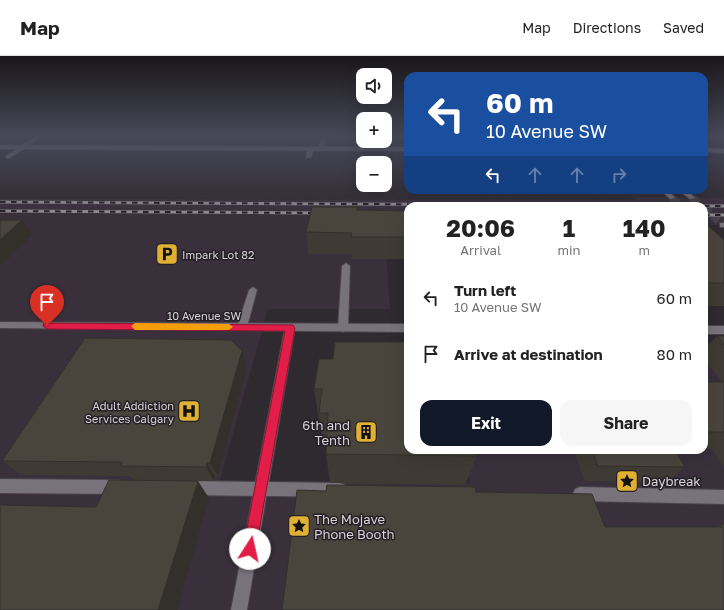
<!DOCTYPE html>
<meta charset="utf-8">
<style>
:root{--surface:#fff;--page:#f6f6f6;--text:#222;--muted:#767676;--line:#e0e0e0;--accent:#111827}
body{margin:0;font-family:"Golos Text",sans-serif;background:var(--page);color:var(--text);height:100vh;display:flex;flex-direction:column;font-size:15px;white-space:nowrap}
*{box-sizing:border-box;margin:0}
p{font-size:13px;color:var(--muted)}
.icon{flex:none;width:22px;height:22px;fill:none;stroke:currentColor;stroke-width:2;stroke-linecap:round;stroke-linejoin:round}
.map{position:relative;flex:1;overflow:hidden}
.side{position:absolute;left:404px;top:146px;width:304px;height:252px;display:flex;flex-direction:column;background:var(--surface);border-radius:12px;box-shadow:0 4px 16px #0002}
.side>*{flex:none}
.banner{position:absolute;left:404px;top:16px;width:304px;height:122px;border-radius:12px;box-shadow:0 4px 16px #0002;background:#1a4fa0;color:#fff;overflow:hidden}
.buttons{position:absolute;left:356px;top:12px;display:grid;gap:8px}
.buttons a{display:grid;place-items:center;width:36px;height:36px;border-radius:8px;background:var(--surface);box-shadow:0 4px 16px #0002;font-size:20px}
.pin{position:absolute;display:grid;place-items:center;width:34px;height:34px;color:#fff;margin:-41px -17px;border-radius:50% 50% 50% 0;rotate:-45deg;box-shadow:0 0 4px #0007}
.pin .icon{rotate:45deg}
.me{position:absolute;width:44px;margin:-22px;rotate:10deg;stroke-linejoin:round;filter:drop-shadow(0 0 3px #0008)}
.turn{display:flex;align-items:center;gap:14px;height:84px;padding:0 16px;font-size:18px}
.turn .icon{width:52px;height:52px;stroke-width:2.5}
.turn b{display:block;font-size:28px;line-height:34px}
.lanes{display:flex;align-items:center;height:38px;padding:0 16px;background:#0003;justify-content:center;gap:20px;direction:ltr}
.lanes .off{opacity:.35}
.eta{display:flex;justify-content:space-evenly;align-items:center;height:68px;text-align:center}
.eta b{font-size:24px;font-weight:700;line-height:28px}
.primary-button{display:flex;gap:8px;margin-top:auto;padding:8px 16px}
.primary-button a{flex:1;height:46px;border-radius:12px;background:var(--accent);color:#fff;font-size:16px;font-weight:700;line-height:46px;text-align:center}
.primary-button a+a{background:var(--page);color:var(--text)}
ul{padding:0;list-style:none}
li{display:flex;align-items:center;gap:12px;height:56px;padding:0 16px}
li div{flex:1}
li b{display:block;font-size:15px}
li em{font-style:normal}
header{display:flex;align-items:center;gap:24px;box-sizing:border-box;height:56px;padding:0 20px;background:var(--surface);border-bottom:1px solid var(--line)}
header strong{font-size:19px}
nav{display:flex;gap:22px;margin-inline-start:auto;font-size:14px}
.map>svg:first-child{display:block}
.built{fill:#39303c}
.lines{fill:none;stroke-linecap:round;stroke-linejoin:round}
.secondary-tunnel{stroke:#484249;stroke-width:8;stroke-dasharray:8 3.5;stroke-linecap:butt}
.lane-casing{stroke:#49444a;stroke-width:2}
.street-casing{stroke:#49444a;stroke-width:2}
.secondary-casing{stroke:#49444a;stroke-width:2}
.lane{fill:#78727a;fill-rule:evenodd}
.street{fill:#78727a;fill-rule:evenodd}
.secondary{fill:#78727a;fill-rule:evenodd}
.rail-casing{stroke:#8e898f;stroke-width:3}
.rail{stroke:#252026;stroke-width:2;stroke-dasharray:5.5;stroke-linecap:butt}
.wall{fill:#3f3b34}
.shaded-wall{fill:#33302b}
.building{fill:#49453d;stroke:#33302b}
.route{fill:#e11d48;stroke:#92132f}
.slow{fill:#f59e0b}
.labels{text-anchor:middle;dominant-baseline:central;stroke-width:3;stroke-linejoin:round;paint-order:stroke}
.poi-label{font-size:11px;fill:#d7d3d8;stroke:#252026;text-anchor:start}
.street-label{font-size:11px;fill:#d7d3d8;stroke:#252026}
.near-poi-label{font-size:13px;fill:#d7d3d8;stroke:#252026;text-anchor:start}
</style>
<header>
<strong>Map</strong>
<nav><a>Map</a><a>Directions</a><a>Saved</a></nav>
</header>
<div class="map">
<svg width="724" height="554" viewBox="0 0 724 554">
<rect width="100%" height="100%" fill="#2f2930"/>
<path class="built" d="M635,141L724,142V169H704V150H408V172H384L390,253H268L220,424L470,427L464,394H704V298H724V554H0V143L636,144Z"/>
<g class="lines">
<path class="secondary-tunnel" d="M672,142L681,150
M692,142L701,150
M704,152L723,169"/>
<g class="lane-casing">
<path id="lane" d="M21,90L26,91L10,102H6V100Z
M311,90L314,92L311,101L306,102L308,92Z
M346,207L350,210L348,272L343,276L338,272L342,210Z
M253,231L257,234L247,271L245,273H239L237,271L249,234Z
M0,423L118,424L123,426L125,431L123,436L118,438L0,437Z
M190,425L340,427L345,429L347,434L345,439L340,441L190,439L185,437L183,432L185,427Z
M580,431L724,434V448L580,445L575,443L573,438L575,433Z"/>
</g>
<g class="street-casing">
<path id="street" d="M290,268L295,272L247,554H231L285,272Z"/>
</g>
<g class="secondary-casing">
<path id="secondary" d="M36,80H42L29,89L319,91L322,80H326L324,91H408V95L0,93V89H22Z
M704,92L724,93V97L704,96Z
M661,134H668L675,142L670,143Z
M679,134H686L695,142L690,143Z
M720,167H724V171H720Z
M0,266L408,268V276L0,272Z
M704,270H724V278H704Z"/>
</g>
<use href="#lane" class="lane"/>
<use href="#street" class="street"/>
<use href="#secondary" class="secondary"/>
<g class="rail-casing">
<path id="rail" d="M0,146L724,150
M0,155L322,157
M704,159H724"/>
</g>
<use href="#rail" class="rail"/>
</g>
<path class="wall" d="M0,80H34L30,82H0Z
M40,80H87L82,84L51,83V82H42Z
M219,80H304L299,83H225Z
M349,80H363V85H385V80H408V85H358V81H349Z
M357,154L408,155V203H352V198H309L306,176Z
M704,166L724,184V250H704Z
M717,280H724V411L711,392H704V326H722L704,302V294Z
M242,295L247,311L218,420H215L214,425L133,424L130,420L21,419L2,405Z
M319,303L477,400L465,429L330,427L326,398L327,387H323L314,333Z
M573,394H675L685,411L666,426L585,425Z
M476,436L605,471H716L721,468H724V554Z"/>
<path class="shaded-wall" d="M29,80H34L30,82Z
M81,80H87L82,84Z
M298,80H304L299,83Z
M22,164L32,179L0,210V184Z
M242,295L247,311L218,420L210,407Z
M207,407L215,420L214,425L206,411Z
M198,425L209,442L177,554H158Z"/>
<path class="building" d="M312,151H357V154L408,155V181H351L352,177L306,176Z
M0,164H22L0,184Z
M704,166L724,184V227H704Z
M717,280H724V289Z
M85,282L231,284L242,295L210,407H207L206,411L121,410L122,406L2,405Z
M335,286H408V394H476L477,400L326,398L328,357H319L322,333H314L319,303H333Z
M704,326H724V376H704Z
M592,394H675L685,411L598,410Z
M109,424L198,425L158,554H0V449L96,451Z
M327,429L475,431L476,436L592,438L605,471H722L721,468H724V554H282L297,434L326,435Z"/>
<linearGradient id="sky" x2="0" y2="1"><stop stop-color="#1a171a"/><stop offset="0.51" stop-color="#474959"/><stop offset="1" stop-color="#474959" stop-opacity="0"/></linearGradient>
<rect width="724" height="157" fill="url(#sky)"/>
<path class="route" d="M44,267L293,269L295,272L255,498L250,500L245,498L243,493L285,275L47,273L43,270Z"/>
<path class="slow" d="M135,267L229,268L233,271L229,274H135L131,270Z"/>
<defs>
<g id="parking-square" transform="scale(1.15)"><rect x="-9" y="-9" width="18" height="18" rx="4" fill="#dfb034" stroke="#252026"/><path d="M-3.5-5.5H1a3.5 3.5 0 0 1 0 7H-1V5.5H-3.5ZM-1-3.4V-.6H.8a1.4 1.4 0 0 0 0-2.8Z" fill="#111"/></g>
<g id="hospital-square" transform="scale(1.15)"><rect x="-9" y="-9" width="18" height="18" rx="4" fill="#dfb034" stroke="#252026"/><path d="M-5-5h3v3.5h4V-5h3V5h-3V1.5h-4V5h-3Z" fill="#111"/></g>
<g id="building-square" transform="scale(1.15)"><rect x="-9" y="-9" width="18" height="18" rx="4" fill="#dfb034" stroke="#252026"/><path d="M-4-6H4V6H1V3H-1V6H-4ZM-2.5-4.3h1.7v1.8h-1.7ZM.8-4.3h1.7v1.8H.8ZM-2.5-1h1.7V.8h-1.7ZM.8-1h1.7V.8H.8Z" fill="#111"/></g>
<g id="sight-square" transform="scale(1.15)"><rect x="-9" y="-9" width="18" height="18" rx="4" fill="#dfb034" stroke="#252026"/><path d="M0-6L1.8-2.2L6-1.7L2.9 1.2L3.7 5.4L0 3.3L-3.7 5.4L-2.9 1.2L-6-1.7L-1.8-2.2Z" fill="#111"/></g>
</defs>
<g fill-rule="evenodd">
<use href="#parking-square" x="167" y="198"/>
<use href="#hospital-square" x="189" y="355"/>
<use href="#building-square" x="366" y="376"/>
<use href="#sight-square" x="627" y="425"/>
<use href="#sight-square" x="299" y="470"/>
</g>
<g class="labels">
<g class="poi-label">
<text x="182" y="198">Impark Lot 82</text>
<text x="174" y="349" text-anchor="end">Adult Addiction<tspan x="174" dy="13">Services Calgary</tspan></text>
</g>
<g class="street-label">
<text x="204" y="259">10 Avenue SW</text>
</g>
<g class="near-poi-label">
<text x="350" y="369" text-anchor="end">6th and<tspan x="350" dy="15">Tenth</tspan></text>
<text x="642" y="425">Daybreak</text>
<text x="314" y="463">The Mojave<tspan x="314" dy="15">Phone Booth</tspan></text>
</g>
</g>
</svg>
<div class="buttons">
<a><svg class="icon" aria-label="sound" viewBox="0 0 24 24"><path d="M4 9h4l5-4v14l-5-4H4zM17 9q2 3 0 6"/></svg></a>
<a>+</a>
<a>−</a>
</div>
<div class="pin" style="left:47px;top:270px;background:#d93025"><svg class="icon" aria-label="arrive" viewBox="0 0 24 24"><path d="M6 21V4h12l-3 4 3 4H6"/></svg></div>
<svg class="me" style="left:250px;top:493px" viewBox="-20 -20 40 40"><circle r="19" fill="#fff"/><path d="M0-13L10 11 0 6-10 11z" fill="#e11d48"/></svg>
<div class="banner">
<div class="turn"><svg class="icon" aria-label="left" viewBox="0 0 24 24"><path d="M17 20v-9H6M10 6l-5 5 5 5"/></svg><div><b>60 m</b>10 Avenue SW</div></div>
<div class="lanes"><svg class="icon" aria-label="left" viewBox="0 0 24 24"><path d="M17 20v-9H6M10 6l-5 5 5 5"/></svg><svg class="icon off" aria-label="ahead" viewBox="0 0 24 24"><path d="M12 20V5M6 11l6-6 6 6"/></svg><svg class="icon off" aria-label="ahead" viewBox="0 0 24 24"><path d="M12 20V5M6 11l6-6 6 6"/></svg><svg class="icon off" aria-label="right" viewBox="0 0 24 24"><path d="M7 20v-9h11M14 6l5 5-5 5"/></svg></div>
</div>
<section class="side">
<div class="eta">
<div><b>20:06</b><p>Arrival</p></div>
<div><b>1</b><p>min</p></div>
<div><b>140</b><p>m</p></div>
</div>
<ul>
<li><svg class="icon" aria-label="left" viewBox="0 0 24 24"><path d="M17 20v-9H6M10 6l-5 5 5 5"/></svg><div><b>Turn left</b><p>10 Avenue SW</p></div><em>60 m</em></li>
<li><svg class="icon" aria-label="arrive" viewBox="0 0 24 24"><path d="M6 21V4h12l-3 4 3 4H6"/></svg><div><b>Arrive at destination</b></div><em>80 m</em></li>
</ul>
<div class="primary-button"><a>Exit</a><a>Share</a></div>
</section>
</div>
